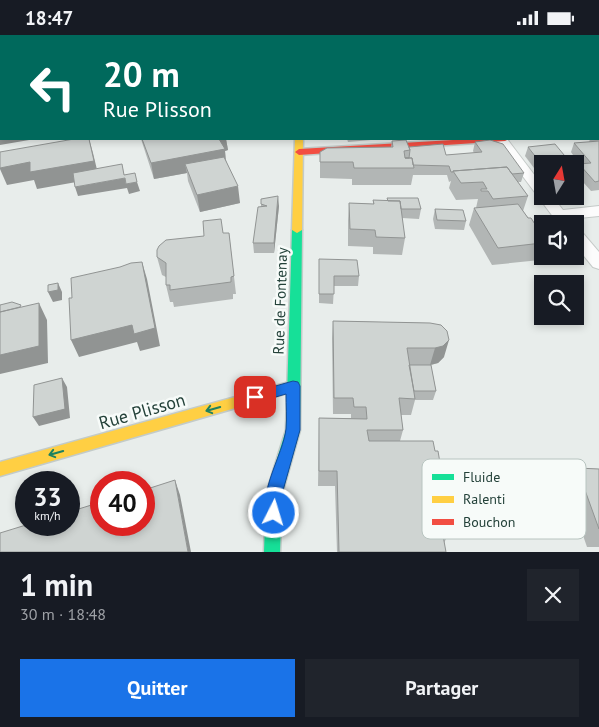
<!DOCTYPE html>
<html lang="fr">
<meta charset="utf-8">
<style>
:root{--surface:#171b24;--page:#20242c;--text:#f1f3f6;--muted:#9ea1a6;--accent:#1a73e8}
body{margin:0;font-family:"PT Sans",sans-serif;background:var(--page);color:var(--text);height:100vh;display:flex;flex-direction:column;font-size:19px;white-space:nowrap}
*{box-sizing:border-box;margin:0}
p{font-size:16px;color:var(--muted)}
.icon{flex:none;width:28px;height:28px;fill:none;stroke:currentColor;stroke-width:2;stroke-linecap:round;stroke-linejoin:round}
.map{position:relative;height:517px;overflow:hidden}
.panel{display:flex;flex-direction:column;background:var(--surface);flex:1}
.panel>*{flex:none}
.hud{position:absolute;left:0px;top:0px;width:600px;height:105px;box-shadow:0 2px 8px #0003;background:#00695c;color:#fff;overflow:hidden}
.needle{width:32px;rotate:11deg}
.buttons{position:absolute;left:534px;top:120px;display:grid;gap:10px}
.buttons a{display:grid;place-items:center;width:50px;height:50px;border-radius:0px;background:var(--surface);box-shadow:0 2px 8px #0003;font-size:25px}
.speed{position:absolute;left:15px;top:436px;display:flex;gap:10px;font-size:25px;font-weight:700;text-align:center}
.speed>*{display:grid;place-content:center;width:65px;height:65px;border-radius:50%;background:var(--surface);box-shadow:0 2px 8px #0003;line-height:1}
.speed small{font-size:12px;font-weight:400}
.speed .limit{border:8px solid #d22;background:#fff;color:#111}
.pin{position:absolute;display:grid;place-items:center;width:42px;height:42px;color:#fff;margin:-21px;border-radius:10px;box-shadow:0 2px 8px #0006}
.me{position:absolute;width:55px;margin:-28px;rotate:5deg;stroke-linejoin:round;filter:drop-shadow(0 0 4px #0008)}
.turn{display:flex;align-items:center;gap:18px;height:105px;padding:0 20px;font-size:22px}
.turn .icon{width:65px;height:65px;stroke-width:2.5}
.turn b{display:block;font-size:35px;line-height:42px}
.round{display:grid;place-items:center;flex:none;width:52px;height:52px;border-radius:0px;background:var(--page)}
.summary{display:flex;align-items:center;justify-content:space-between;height:85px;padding:0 20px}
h1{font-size:30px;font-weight:600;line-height:38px}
.cta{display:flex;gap:10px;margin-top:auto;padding:10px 20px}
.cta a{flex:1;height:58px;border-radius:0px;background:var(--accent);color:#fff;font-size:20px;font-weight:600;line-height:58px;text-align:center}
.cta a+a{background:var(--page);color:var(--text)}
.status{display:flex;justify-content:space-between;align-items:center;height:35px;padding:0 25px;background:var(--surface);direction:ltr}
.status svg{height:14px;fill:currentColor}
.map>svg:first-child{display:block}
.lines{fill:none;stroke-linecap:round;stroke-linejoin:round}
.lane-casing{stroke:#c5cac8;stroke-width:2}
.fast-casing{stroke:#c3cbc8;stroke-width:3}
.slow-casing{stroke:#c3cbc8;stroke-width:3}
.jam-casing{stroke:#c3cbc8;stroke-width:3}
.lane{fill:#fcfcfc;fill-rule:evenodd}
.fast{fill:#16e098;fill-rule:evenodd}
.slow{fill:#ffcf43;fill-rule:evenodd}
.jam{fill:#f24e42;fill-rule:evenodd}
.wall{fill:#b2b6b5}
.shaded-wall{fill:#919493}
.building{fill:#cfd4d2;stroke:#919493}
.oneway{stroke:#1e8160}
.route{fill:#1a73e8;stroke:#114b97}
.labels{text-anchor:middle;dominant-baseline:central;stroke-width:5;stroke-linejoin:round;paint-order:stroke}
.street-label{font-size:15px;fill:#24423a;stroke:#f7fbf9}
.near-street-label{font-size:18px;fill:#24423a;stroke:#f7fbf9}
.key{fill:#f7fbf9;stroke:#b8c4c0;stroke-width:1}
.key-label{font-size:14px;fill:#24423a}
</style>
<div class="status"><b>18:47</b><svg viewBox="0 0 49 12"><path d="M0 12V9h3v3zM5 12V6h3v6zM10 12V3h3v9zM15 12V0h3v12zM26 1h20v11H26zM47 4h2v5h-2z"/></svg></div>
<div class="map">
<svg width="599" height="517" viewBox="0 0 599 517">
<rect width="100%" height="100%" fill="#e8edeb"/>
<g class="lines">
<g class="lane-casing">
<path id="lane" d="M0,4H1V10H0Z
M495,104H507L542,150V161H552L563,175L599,171V181L559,185L554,183Z
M575,195L581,196L599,217V234L593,232L575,210Z"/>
</g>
<g class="fast-casing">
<path id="fast" d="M297,192L302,195L300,395L282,459L280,517H264L266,459L286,395L292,195Z"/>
</g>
<g class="slow-casing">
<path id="slow" d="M301,0H307V1H301Z
M295,104H303L302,195L297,198L292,195Z
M293,346L298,347L300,351L298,355L0,441V427Z"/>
</g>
<g class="jam-casing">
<path id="jam" d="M470,104H509L505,106L299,120L295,117L299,114Z"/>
</g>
<use href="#lane" class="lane"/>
<use href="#fast" class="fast"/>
<use href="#slow" class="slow"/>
<use href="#jam" class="jam"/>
</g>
<path class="wall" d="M440,0H519L521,1H441Z
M540,0H599V30V1H539Z
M599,97V155L591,156L575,138V129H542V141H540L525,121L528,112L569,126H577L571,117L574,108L589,107L590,104H599Z
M141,104H226L228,115L225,116L226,125L240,168L200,177L188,146L187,138L154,144Z
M347,104H371V105L348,107Z
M392,106L409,112L446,120L474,118L473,116L475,107L524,138L521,147H518L528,161L523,176L542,200V220L540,225L492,230L469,190L474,173H476L478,164L456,165L449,153L451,146L449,147L447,140H413L411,150H352V144L320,143V117L391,112Z
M387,163L421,174L419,184L402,183L405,203L402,220L373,219V212L348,211V185L349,168L373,169V165L387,166Z
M261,169L279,171L274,218H254L253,208L261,172Z
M435,174L466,186L464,195L435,194L433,184Z
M223,198H229L236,259H233V264L174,272L173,267H170L166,250V242L162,240L157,222Z
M319,224L359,241L358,251H334L333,269L319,268Z
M333,286L430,288L444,322L438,328L431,330L436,356L433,365H415L411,380H401L403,395L400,406L451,494L444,508L446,517H337L335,451H318L319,383H351V379H333L332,303Z
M577,433L599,434V512H587L565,448Z
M527,440L556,473L550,481L530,480L521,448Z"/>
<path class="shaded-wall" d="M123,0H157V1H123Z
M453,0H466V1H452Z
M572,0H599V13V1H572Z
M0,87H1V104H35L0,110Z
M89,104L93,118L99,143L37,154L34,145L7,150L0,134V133Z
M218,104H226L228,115L225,116L226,130L185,129L187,138L154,144L151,128Z
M122,129L126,149L137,147L140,156L129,159L127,153L78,161L75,152L125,143Z
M238,151L240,168L200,177L197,160Z
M278,161L279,171L274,218V208Z
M142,227L147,244L160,311L140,316L137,307L79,322L71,305Z
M58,248L62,257V265L53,267L48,257Z
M39,268L47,285L48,328L0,339V320Z
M449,305L444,322L438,328L430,330L435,313Z
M62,343L67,352L70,383L39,391L33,382Z
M175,445L180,460L191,517H188Z"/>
<path class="building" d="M232,0L272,1L292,0V1H231Z
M328,0H366L367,1H329Z
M484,0H519L521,1H476Z
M0,29H1V87H0Z
M74,104H89L94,126L30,137V127L0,133V117Z
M142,104H219L225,114L151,128Z
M406,105L410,115L404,116L405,123H412L414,133H354L353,127H320V117L327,113L393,112L392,106Z
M490,105L503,109L524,138L512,139L507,132L453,136V137H451L449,131L413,130L412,123H405H409L410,115L409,112L443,109L446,120L482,117L475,107Z
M599,106V146L595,147L579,129L591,128L574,108Z
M555,109L569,126L579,125L582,129H542V130L528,112Z
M224,122L238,151L197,160L185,129Z
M122,129L124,140L135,138L137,147L126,149L125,143L75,152L73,138Z
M507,132L528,161L493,164L488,156H481V154H487L483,147L461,148L453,136Z
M278,161L274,208H253L258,172L267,171L261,169V164Z
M387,163H418L421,174H401L400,166H388Z
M373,165L400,166L405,203L376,202L375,195L350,194L349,168L374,169Z
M518,169L528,183H531L542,200V208L498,213L474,173Z
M435,174L463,175L466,186L437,185Z
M221,184L223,198H229L234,241L231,242V247L170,255V250H166V228L157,222V215L159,211L166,205L204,201L203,186Z
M319,224L357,225L359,241H334V259H319Z
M142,227L155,293L134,299L132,290L71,305L69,263H72L71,243L120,232L131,228Z
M58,248V255L48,257V250Z
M12,267L21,270L20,272L0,277V270Z
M39,268V311L0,320V277Z
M333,286L430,288L441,290L447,296L449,305L443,311L435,313H407L415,364L399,363L403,395H367L369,406H433L435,416H438L451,494L442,495L446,517H339L337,436H319V383L367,384L366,372H354L353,363H334Z
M409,330H431L436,356H414Z
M62,343L65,374L33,382L34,350Z
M577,433L599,434V494Z
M175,445L188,517H0V498L26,490H69V477L101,467V490H144V455Z"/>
<defs><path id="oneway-shaft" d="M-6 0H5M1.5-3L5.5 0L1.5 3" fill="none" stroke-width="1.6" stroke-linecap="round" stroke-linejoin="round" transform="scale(1.25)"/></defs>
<g class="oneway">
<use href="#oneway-shaft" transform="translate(213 374) rotate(164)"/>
<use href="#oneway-shaft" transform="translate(56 418) rotate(164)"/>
</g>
<path class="route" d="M293,346L298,347L300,351V395L282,459L281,478L279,484L274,486L268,484C257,458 283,420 286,394C287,382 286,370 286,359L255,368L251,366L249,362L251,358Z"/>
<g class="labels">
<g class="street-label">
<text transform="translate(280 266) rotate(-88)">Rue de Fontenay</text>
</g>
<g class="near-street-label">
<text transform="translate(142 376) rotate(-16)">Rue Plisson</text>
</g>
</g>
<rect x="422" y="424" width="164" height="80" rx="8" class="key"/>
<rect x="432" y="439" width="22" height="6" fill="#16e098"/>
<rect x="432" y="461" width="22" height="7" fill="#ffcf43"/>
<rect x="432" y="484" width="22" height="6" fill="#f24e42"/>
<g class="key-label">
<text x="463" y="447">Fluide</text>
<text x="463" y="469">Ralenti</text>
<text x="463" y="492">Bouchon</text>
</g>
</svg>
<div class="buttons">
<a><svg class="needle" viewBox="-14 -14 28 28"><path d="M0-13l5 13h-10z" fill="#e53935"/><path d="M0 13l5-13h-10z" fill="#9ea1a6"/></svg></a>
<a><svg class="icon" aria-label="sound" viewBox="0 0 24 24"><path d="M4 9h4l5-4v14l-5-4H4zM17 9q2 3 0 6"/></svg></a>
<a><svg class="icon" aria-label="search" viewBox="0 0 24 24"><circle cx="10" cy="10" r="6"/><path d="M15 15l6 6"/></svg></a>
</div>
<div class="speed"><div>33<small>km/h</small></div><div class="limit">40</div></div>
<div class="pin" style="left:255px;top:362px;background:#d93025"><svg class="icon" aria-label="arrive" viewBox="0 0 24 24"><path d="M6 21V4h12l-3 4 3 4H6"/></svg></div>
<svg class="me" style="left:274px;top:478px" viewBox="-20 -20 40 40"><circle r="17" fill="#1a73e8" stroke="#fff" stroke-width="3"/><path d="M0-11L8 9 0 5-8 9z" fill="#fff"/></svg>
<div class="hud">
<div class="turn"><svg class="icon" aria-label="left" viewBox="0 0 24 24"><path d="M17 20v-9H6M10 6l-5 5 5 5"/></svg><div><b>20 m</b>Rue Plisson</div></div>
</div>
</div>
<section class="panel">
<div class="summary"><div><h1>1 min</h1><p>30 m · 18:48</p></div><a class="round"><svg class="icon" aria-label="close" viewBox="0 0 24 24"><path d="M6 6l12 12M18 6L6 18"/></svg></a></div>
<div class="cta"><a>Quitter</a><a>Partager</a></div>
</section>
